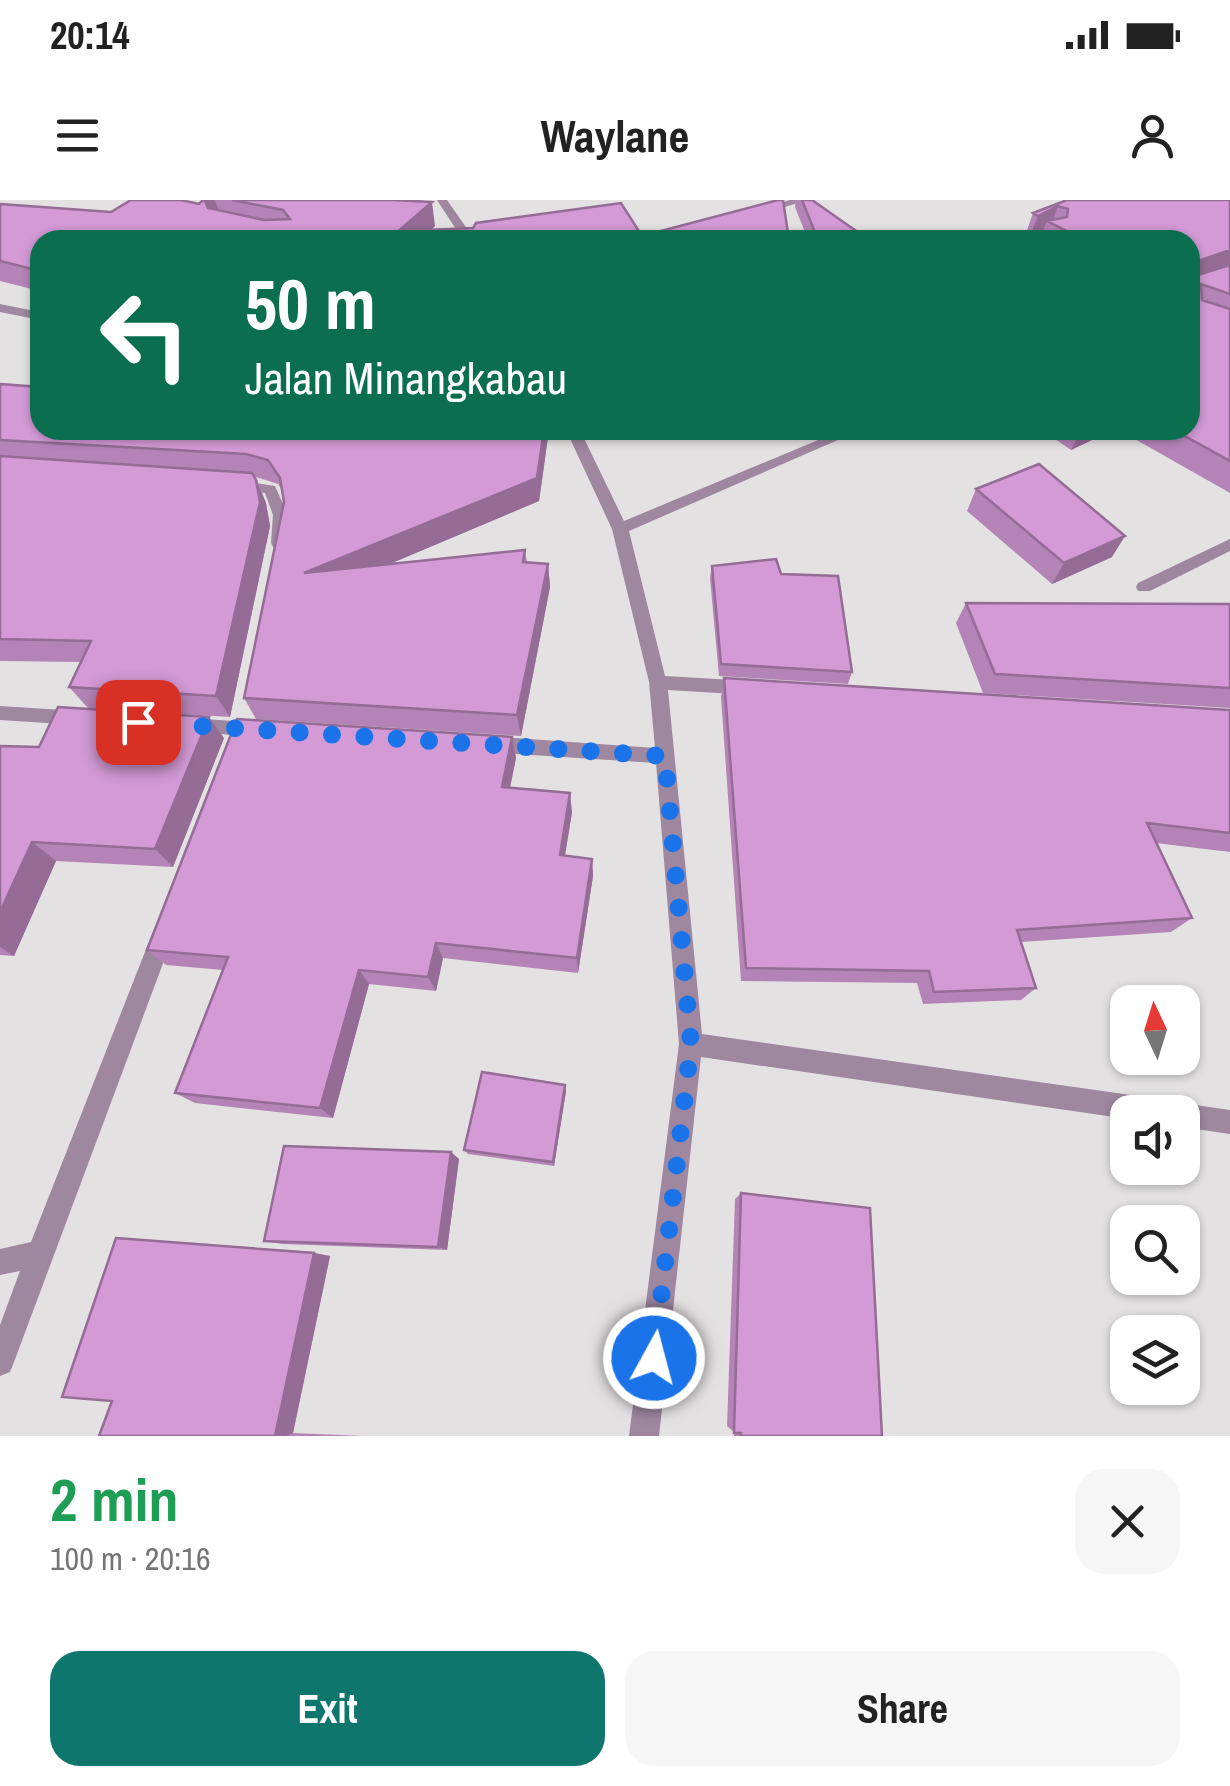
<!DOCTYPE html>
<meta charset="utf-8">
<style>
:root{--surface:#fff;--page:#f6f6f6;--text:#222;--muted:#767676;--accent:#0f766e}
body{margin:0;font-family:"Archivo Narrow",sans-serif;background:var(--page);color:var(--text);height:100vh;display:flex;flex-direction:column;font-size:38px;white-space:nowrap}
*{box-sizing:border-box;margin:0}
p{font-size:32px;color:var(--muted)}
.icon{flex:none;width:55px;height:55px;fill:none;stroke:currentColor;stroke-width:2;stroke-linecap:round;stroke-linejoin:round}
.map{position:relative;height:1236px;overflow:hidden}
.panel{display:flex;flex-direction:column;background:var(--surface);flex:1}
.panel>*{flex:none}
.hud{position:absolute;left:30px;top:30px;width:1170px;height:210px;border-radius:30px;box-shadow:0 2px 8px #0004;background:#0b6e4f;color:#fff;overflow:hidden}
.needle{width:65px;rotate:356deg}
.buttons{position:absolute;left:1110px;top:785px;display:grid;gap:20px}
.buttons a{display:grid;place-items:center;width:90px;height:90px;border-radius:20px;background:var(--surface);box-shadow:0 2px 8px #0004;font-size:50px}
.pin{position:absolute;display:grid;place-items:center;width:85px;height:85px;color:#fff;margin:-42px;border-radius:20px;box-shadow:0 5px 15px #0006}
.me{position:absolute;width:110px;margin:-55px;rotate:7deg;stroke-linejoin:round;filter:drop-shadow(0 0 8px #0008)}
.turn{display:flex;align-items:center;gap:35px;height:210px;padding:0 50px;font-size:45px}
.turn .icon{width:130px;height:130px;stroke-width:2.5}
.turn b{display:block;font-size:70px;line-height:85px}
.round{display:grid;place-items:center;flex:none;width:105px;height:105px;border-radius:30px;background:var(--page)}
.overview{display:flex;align-items:center;justify-content:space-between;height:170px;padding:0 50px}
h1{font-size:60px;font-weight:700;line-height:75px;color:#1e9e55}
.cta{display:flex;gap:20px;margin-top:auto;padding:20px 50px}
.cta a{flex:1;height:115px;border-radius:30px;background:var(--accent);color:#fff;font-size:40px;font-weight:700;line-height:115px;text-align:center}
.cta a+a{background:var(--page);color:var(--text)}
.status{display:flex;justify-content:space-between;align-items:center;height:70px;padding:0 50px;background:var(--surface);direction:ltr}
.status svg{height:28px;fill:currentColor}
header{display:flex;justify-content:space-between;align-items:center;height:130px;padding:0 50px;background:var(--surface);font-size:45px;font-weight:700}
.map>svg:first-child{display:block}
.lines{fill:none;stroke-linecap:round;stroke-linejoin:round}
.service{fill:#9f87a0;fill-rule:evenodd}
.minor{fill:#9f87a0;fill-rule:evenodd}
.wall{fill:#b584b7}
.shaded-wall{fill:#946c95}
.building{fill:#d39ad5;stroke:#946c95;stroke-width:2.5}
.route{stroke:#1a73e8;stroke-width:18;stroke-dasharray:0 32.4}
</style>
<div class="status"><b>20:14</b><svg viewBox="0 0 49 12"><path d="M0 12V9h3v3zM5 12V6h3v6zM10 12V3h3v9zM15 12V0h3v12zM26 1h20v11H26zM47 4h2v5h-2z"/></svg></div>
<header><svg class="icon" aria-label="menu" viewBox="0 0 24 24"><path d="M4 6h16M4 12h16M4 18h16"/></svg>Waylane<svg class="icon" aria-label="person" viewBox="0 0 24 24"><circle cx="12" cy="8" r="4"/><path d="M4 21q1-7 8-7t8 7"/></svg></header>
<div class="map">
<svg width="1230" height="1236" viewBox="0 0 1230 1236">
<rect width="100%" height="100%" fill="#e4e1e3"/>
<g class="lines">
<path class="service" d="M0,104L40,112V120L0,112Z"/>
<path class="minor" d="M437,0H447L475,40H463Z
M790,0H807L760,15L754,12Z
M566,230H580L624,321L842,230H861L629,331L665,476L751,481L760,488L751,495L668,490L702,834L1166,900L1175,906L1182,903L1230,910V934L1182,927V912H1128V919L701,857L659,1236H629L679,844L656,563L486,552L477,544L486,536L655,548L649,482L612,329Z
M236,280L275,286L288,315L285,347H273L271,343L273,315L265,293L231,288L228,285Z
M1230,339V351L1150,391H1138L1136,387L1138,383Z
M0,506L78,511L87,518L78,525L0,520Z
M192,518L258,523L267,530L258,537L192,532L183,525Z
M163,724L171,727L174,734L14,1162L10,1172L0,1176V1125L20,1071L0,1075V1049L31,1042L152,734L155,727Z"/>
</g>
<path class="wall" d="M203,0H393L435,26L431,30L789,40H428L427,33L419,40H40V91L0,81V4L111,12L199,4Z
M796,0H812L869,40H808L795,7Z
M1067,0H1230V293L1119,230H1190V40H1040L1043,31L1029,38L1025,36L1033,13Z
M0,184L40,230H549L539,301L389,364L525,350L527,362L548,364L550,387L521,536L256,519L244,498L284,302L282,290L278,284L256,277L266,303L270,326L230,517L88,508L69,487L81,462L0,461Z
M1042,230H1113L1071,250Z
M976,289L1112,357L1052,384L967,311Z
M712,366L781,374L852,472L848,484L719,476L710,378Z
M966,403L1230,404V508L983,493L956,423Z
M724,478L1230,510V652L1156,643L1192,718L1171,732L1021,742L1036,788L1021,800L923,804L917,783L741,781L721,497Z
M512,537L516,558L510,588L572,612L565,656L592,659L593,676L578,773L443,758L436,791L369,784L333,918L195,903L175,893L223,770L166,765L147,750Z
M224,538L173,667L56,661L14,756L0,755V546L39,547Z
M565,885L566,891L554,966L468,954L464,950Z
M451,952L459,959L447,1050L282,1044L264,1041Z
M741,993L882,1236H734V1232L727,1226L735,999Z
M314,1053L330,1056L293,1233L363,1236H99L112,1201Z"/>
<path class="shaded-wall" d="M206,0H215L222,19L213,24L205,1Z
M432,2L435,26L419,40H388Z
M1058,6L1052,23L1047,21L1043,31L1029,38L1038,16Z
M1230,50V69L1190,82L1201,60Z
M544,230H549L539,301L314,396L304,373Z
M1082,230H1113L1071,250Z
M256,280L266,303L270,326L230,517L216,496Z
M1125,336L1112,357L1052,384L1064,363Z
M548,364L550,387L521,536L517,515Z
M209,517L224,538L173,667L155,649Z
M512,537L516,558L506,606L502,587Z
M570,593L572,612L562,673L560,655Z
M32,642L56,661L14,756L0,747V712Z
M592,659L593,676L578,773L577,758Z
M436,743L443,758L436,791L428,777Z
M359,770L369,784L333,918L320,908Z
M565,885L566,891L554,966L553,962Z
M451,952L459,959L447,1050L438,1047Z
M314,1053L330,1056L293,1233L286,1236H275Z"/>
<path class="building" d="M131,0H181L199,4L203,0H206L205,1L208,8L264,20L290,19L283,10L232,0H393L432,2L388,40H40V71L0,61V4L111,12Z
M778,0H783L789,40H432L427,30L473,28L476,23L621,3L642,36Z
M802,0H812L869,40H818Z
M1067,0H1230V50L1201,60V74L1230,65V94L1201,84L1202,100L1230,109V261L1174,230H1190V40H1085L1047,21L1067,17L1068,9L1058,6L1038,16L1033,13Z
M0,184L40,187V230H544L537,278L304,373L525,350L523,362L548,364L517,515L244,498L284,302L280,278L268,260L246,254L0,240Z
M0,256L252,273L256,280L260,302L216,496L69,487L91,441L0,439Z
M1039,264L1125,336L1064,363L976,289Z
M776,359L781,374L838,376L852,472L721,464L712,366Z
M966,403L1230,404V488L995,474Z
M724,478L1230,510V633L1147,623L1192,718L1017,730L1036,788L934,792L929,771L746,768Z
M58,507L209,517L155,649L32,642L0,712V546L39,547Z
M237,519L512,537L502,587L570,593L560,655L592,659L577,758L436,743L428,777L359,770L320,908L175,893L228,757L147,750Z
M482,872L565,885L553,962L464,950Z
M284,946L451,952L438,1047L264,1041Z
M741,993L870,1008L882,1236H741V1233H734Z
M116,1038L314,1053L275,1236H99L112,1201L62,1197Z"/>
<g class="lines">
<path class="route" d="M138,522L665,556L691,844L654,1158"/>
</g>
</svg>
<div class="buttons">
<a><svg class="needle" viewBox="-14 -14 28 28"><path d="M0-13l5 13h-10z" fill="#e53935"/><path d="M0 13l5-13h-10z" fill="#767676"/></svg></a>
<a><svg class="icon" aria-label="sound" viewBox="0 0 24 24"><path d="M4 9h4l5-4v14l-5-4H4zM17 9q2 3 0 6"/></svg></a>
<a><svg class="icon" aria-label="search" viewBox="0 0 24 24"><circle cx="10" cy="10" r="6"/><path d="M15 15l6 6"/></svg></a>
<a><svg class="icon" aria-label="layers" viewBox="0 0 24 24"><path d="M12 4l9 5-9 5-9-5zM3 14l9 5 9-5"/></svg></a>
</div>
<div class="pin" style="left:138px;top:522px;background:#d93025"><svg class="icon" aria-label="arrive" viewBox="0 0 24 24"><path d="M6 21V4h12l-3 4 3 4H6"/></svg></div>
<svg class="me" style="left:654px;top:1158px" viewBox="-20 -20 40 40"><circle r="17" fill="#1a73e8" stroke="#fff" stroke-width="3"/><path d="M0-11L8 9 0 5-8 9z" fill="#fff"/></svg>
<div class="hud">
<div class="turn"><svg class="icon" aria-label="left" viewBox="0 0 24 24"><path d="M17 20v-9H6M10 6l-5 5 5 5"/></svg><div><b>50 m</b>Jalan Minangkabau</div></div>
</div>
</div>
<section class="panel">
<div class="overview"><div><h1>2 min</h1><p>100 m · 20:16</p></div><a class="round"><svg class="icon" aria-label="close" viewBox="0 0 24 24"><path d="M6 6l12 12M18 6L6 18"/></svg></a></div>
<div class="cta"><a>Exit</a><a>Share</a></div>
</section>
